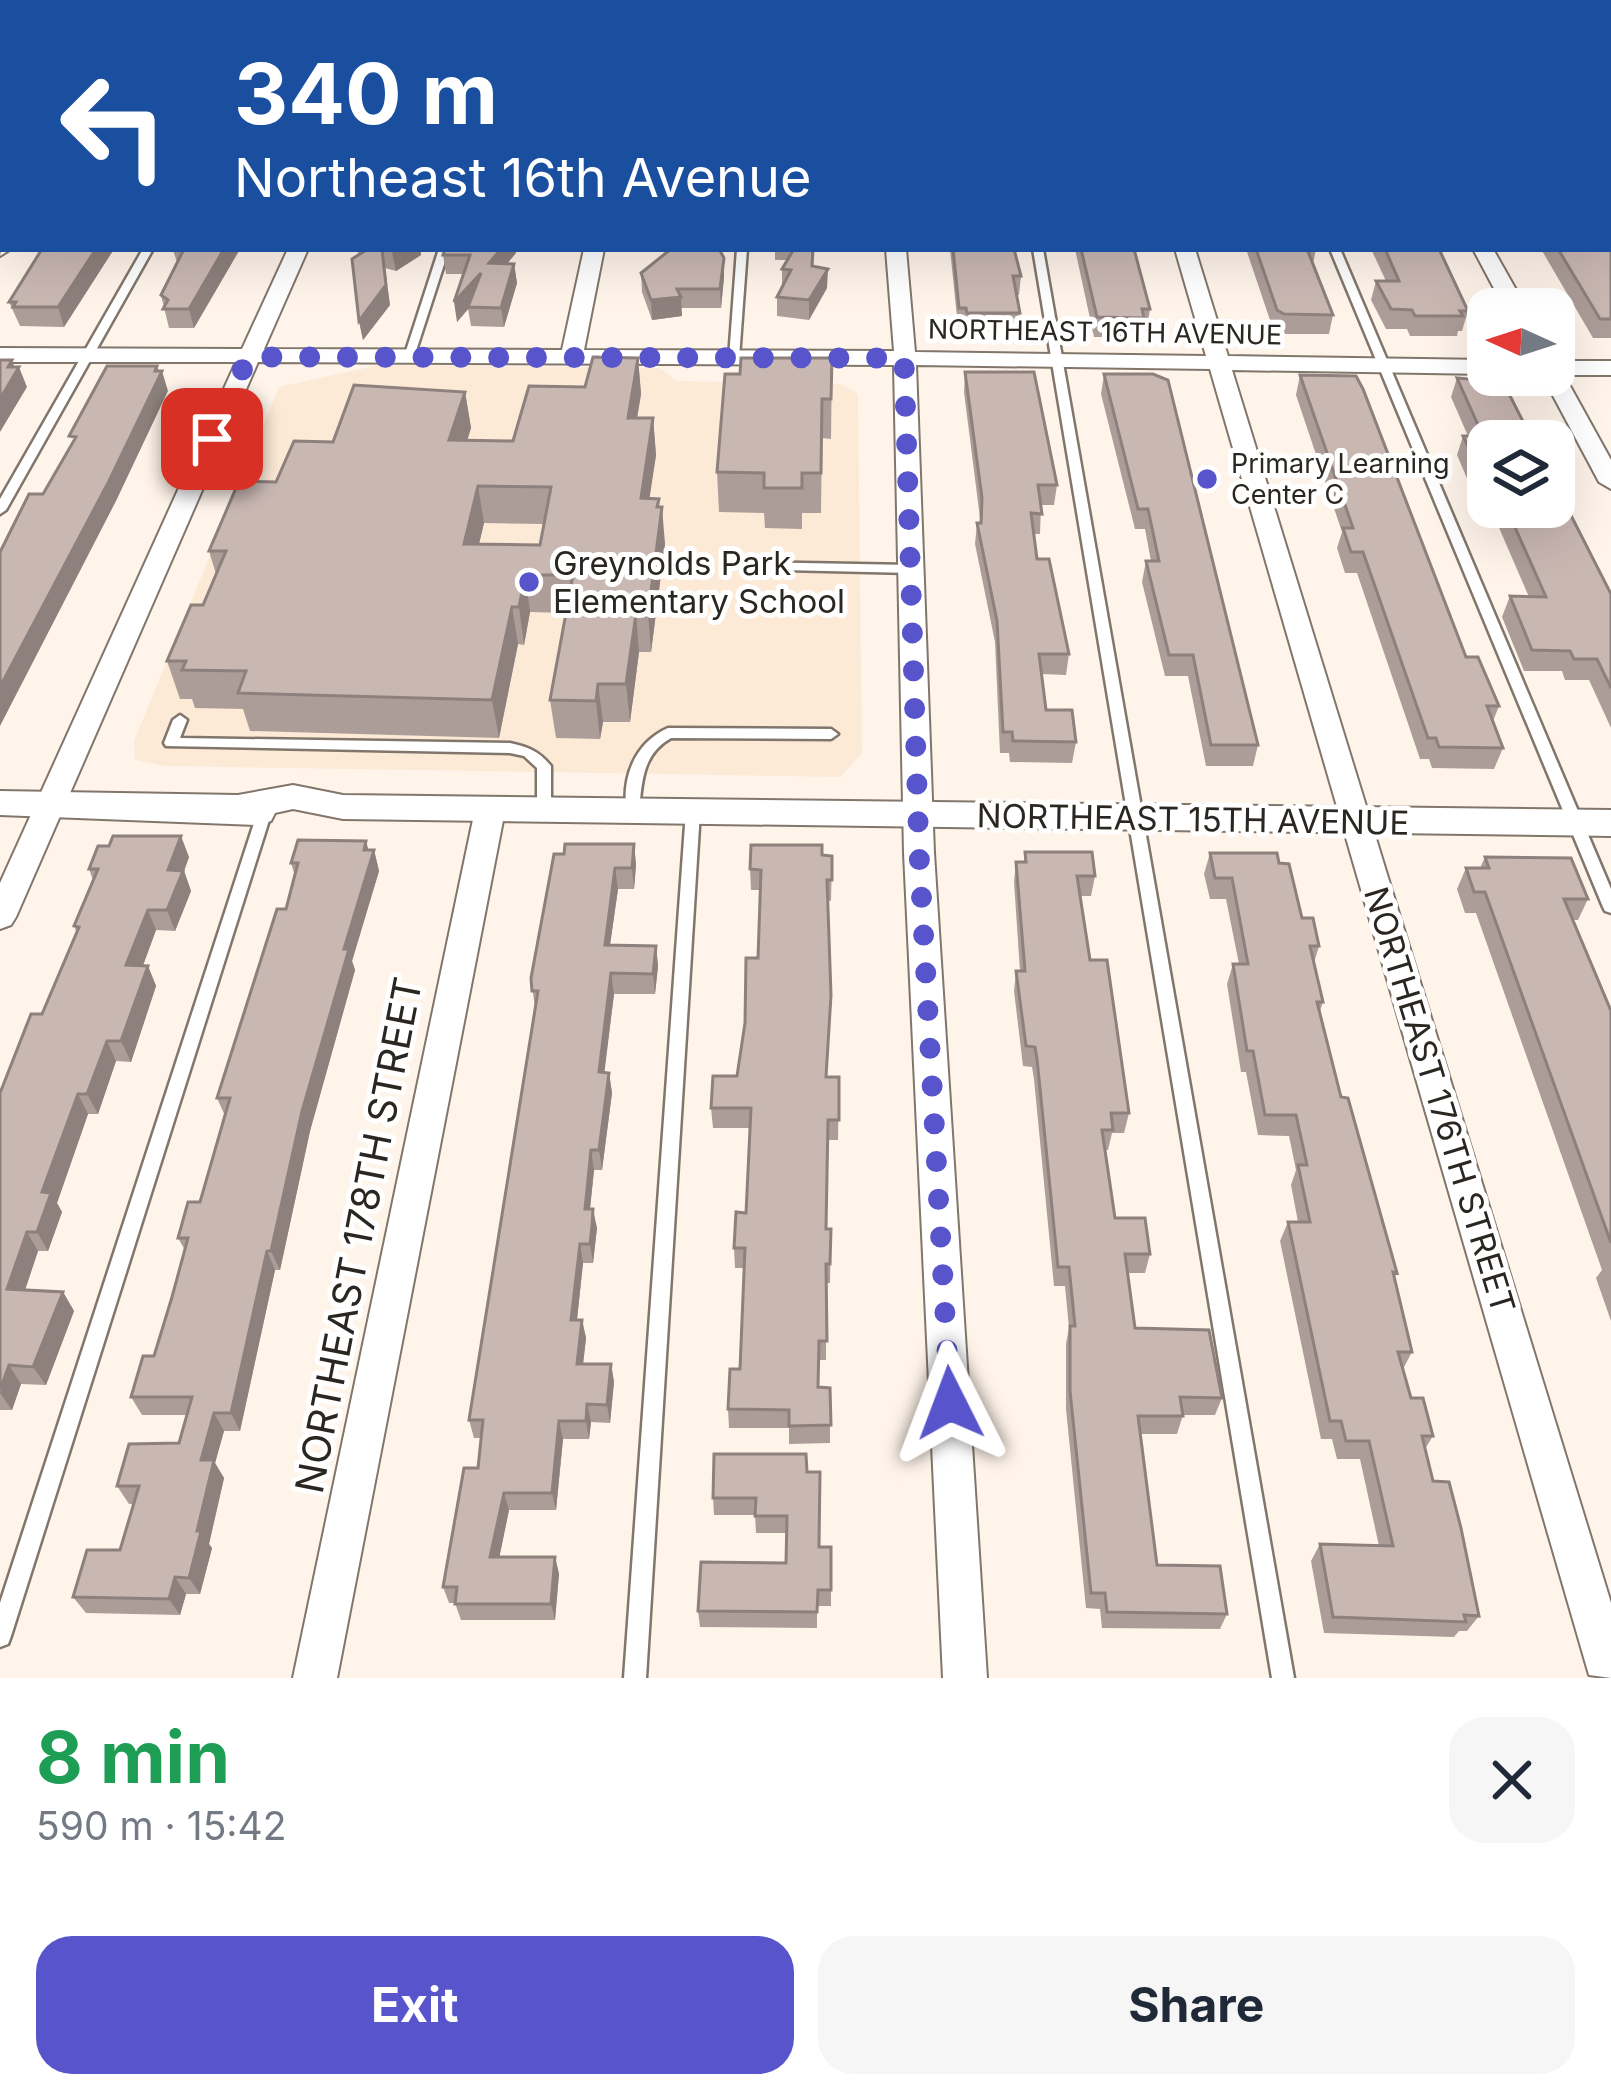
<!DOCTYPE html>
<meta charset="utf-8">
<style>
:root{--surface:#fff;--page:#f6f6f7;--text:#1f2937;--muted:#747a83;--accent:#5754cc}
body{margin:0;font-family:Inter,sans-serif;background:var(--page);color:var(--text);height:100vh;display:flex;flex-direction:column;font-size:45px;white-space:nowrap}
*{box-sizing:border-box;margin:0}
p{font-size:39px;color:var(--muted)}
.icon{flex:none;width:66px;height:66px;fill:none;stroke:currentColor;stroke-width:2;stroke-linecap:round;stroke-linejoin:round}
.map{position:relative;height:1678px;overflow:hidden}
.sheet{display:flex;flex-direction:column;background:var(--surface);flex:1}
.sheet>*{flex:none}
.banner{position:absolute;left:0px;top:0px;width:1611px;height:252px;box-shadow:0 12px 48px #0002;background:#1a4fa0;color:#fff;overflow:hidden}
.needle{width:78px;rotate:273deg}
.fabs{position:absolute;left:1467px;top:288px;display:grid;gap:24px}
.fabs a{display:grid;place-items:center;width:108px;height:108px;border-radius:24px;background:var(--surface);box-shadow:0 12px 48px #0002;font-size:60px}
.pin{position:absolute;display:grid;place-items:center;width:102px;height:102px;color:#fff;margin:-51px;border-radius:24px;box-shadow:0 6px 18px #0006}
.me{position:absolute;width:132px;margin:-66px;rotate:357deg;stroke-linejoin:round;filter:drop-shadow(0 0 9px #0008)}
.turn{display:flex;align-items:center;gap:42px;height:252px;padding:0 36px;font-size:54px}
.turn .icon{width:156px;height:156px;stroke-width:2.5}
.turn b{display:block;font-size:84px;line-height:102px}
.round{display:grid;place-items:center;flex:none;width:126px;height:126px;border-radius:36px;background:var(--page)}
.overview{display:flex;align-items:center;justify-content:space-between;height:204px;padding:0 36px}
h1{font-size:72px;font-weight:700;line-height:90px;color:#1e9e55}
.cta{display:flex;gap:24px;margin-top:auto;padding:24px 36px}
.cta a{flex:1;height:138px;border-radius:36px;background:var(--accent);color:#fff;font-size:48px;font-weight:700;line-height:138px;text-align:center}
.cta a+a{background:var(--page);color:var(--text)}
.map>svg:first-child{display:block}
.built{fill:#fcead7}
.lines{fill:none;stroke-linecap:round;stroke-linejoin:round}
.service-casing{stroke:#81766b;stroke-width:5}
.minor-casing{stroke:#81766b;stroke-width:4}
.tertiary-casing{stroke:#81766b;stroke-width:4}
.service{fill:#fff;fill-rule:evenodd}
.minor{fill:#fff;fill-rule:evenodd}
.tertiary{fill:#fff;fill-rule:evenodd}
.wall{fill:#ad9d99;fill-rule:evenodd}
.shaded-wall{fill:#8d807d}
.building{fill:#c9b7b2;stroke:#8d807d;stroke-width:3;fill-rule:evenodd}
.route{stroke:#5754cc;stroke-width:21;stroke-dasharray:0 37.8}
.poi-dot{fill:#5754cc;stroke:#fff;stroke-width:4.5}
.labels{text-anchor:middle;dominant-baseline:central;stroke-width:10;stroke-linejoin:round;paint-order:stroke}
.far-street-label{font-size:27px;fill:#2a2621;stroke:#fff}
.far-poi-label{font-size:27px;fill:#2a2621;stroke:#fff;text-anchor:start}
.poi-label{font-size:33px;fill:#2a2621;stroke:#fff;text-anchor:start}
.street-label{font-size:33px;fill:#2a2621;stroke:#fff}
.near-street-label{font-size:39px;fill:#2a2621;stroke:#fff}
</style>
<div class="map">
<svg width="1611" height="1678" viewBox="0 0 1611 1678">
<rect width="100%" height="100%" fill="#fff4ea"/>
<path class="built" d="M379,365L659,368L677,381L841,384L858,394L862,753L841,777L165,766L135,760L134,741L279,387Z"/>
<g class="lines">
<g class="service-casing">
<path id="service" d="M755,0H763V3H755Z
M143,249H153L6,510L0,514V499Z
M439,249H449L414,357L405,359L404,357Z
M737,249H747L739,358L734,361L729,358Z
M1033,249H1043L1294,1678H1272Z
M1330,249H1340L1611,889V913L1605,911L1603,907Z
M750,562L911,565L917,569L911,573L746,569L744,566Z
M180,715L187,720L180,738L510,743C528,747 539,751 551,766V810L544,815L537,810V768L524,756L510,753L166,746L164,743L173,720Z
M668,728L831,729L838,734L831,739L671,738C643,754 642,780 639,810L637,814H627C621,779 634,743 668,728Z
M693,806L700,811L646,1678H624L686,811Z
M264,809L271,814L11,1636L8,1644L0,1647V1603L257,814Z"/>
</g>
<g class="minor-casing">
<path id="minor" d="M163,0H179L161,3Z
M401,0H417L399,3Z
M636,0H652L635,3Z
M871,0H887L888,3H872Z
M1106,0H1122L1123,3H1107Z
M1337,0H1353L1354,3H1338Z
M1576,0H1593L1595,3H1578Z
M1608,24L1611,25V38L1608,37Z
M1608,91H1611V101H1608Z
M3,240V249H11L0,256Z
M288,249H308L264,349L562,350L584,249H604L584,350L894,351L886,249H906L915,352L1206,356L1175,249H1195L1228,356L1488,360V374L1232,370L1611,1603V1678L1589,1675L1210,369L916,365L934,853L987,1678H943L904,853L894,365L258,362L16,917L11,925L0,929V883L236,362H0V348L242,349Z
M1473,249H1493L1527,309H1505Z
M1554,361H1611V375H1564L1611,460V489L1599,482L1542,375H1554Z
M490,800L505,810L337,1678H293L475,810Z"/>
</g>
<g class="tertiary-casing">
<path id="tertiary" d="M293,785L343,795L1611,810V836L343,819L293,809L275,813L271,821L258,825L0,815V791L238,795Z"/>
</g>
<use href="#service" class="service"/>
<use href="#minor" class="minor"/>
<use href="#tertiary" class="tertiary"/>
</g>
<path class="wall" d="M1608,97H1611V159L1608,155Z
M1608,206L1611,210V240H1608Z
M42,249H114L64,327L20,326L9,302Z
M240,249L194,328H169L161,295L177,262L173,250Z
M358,249H420L421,255L396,271L385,268L390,305L363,340L359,321Z
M668,249H719L724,277L721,308H681L682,316L652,320L642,292L641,273L669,251Z
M775,249H814L813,266L827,288L809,320L777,316V297L782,287V269L787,260H775Z
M950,249H1014L1021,276L1019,295H1017L1020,313L1018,332H965V327H958Z
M1075,249H1134L1150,309L1147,328H1143L1142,337H1094Z
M1246,249H1316L1313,264L1333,315L1329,334H1280L1273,329Z
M1371,249H1439L1468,311L1462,331H1458L1457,336H1410L1407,329H1386L1371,300L1376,281H1386Z
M1541,249H1611V338H1593Z
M516,253L507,264H514L517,283L504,327L471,326L468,309L457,322L463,274H446L443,255Z
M638,358L641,394L637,418H653L656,455L649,498L659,507L665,544L651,652H639L630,722H603L600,739L556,738L550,700L566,613L530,612L524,645L518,644L499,738L250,731L243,709L195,708L192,699H180L167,661L203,605L216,574L209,551L333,442L465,392L471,428L467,440L513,441L585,387ZM484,523L544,524L540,545L479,544Z
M832,358L831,439L822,438L821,513H802V529L765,528L764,513L719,512L717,472L740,374Z
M965,372L1057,485L1054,505H1041L1040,534H1034L1037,559L1069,654L1066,675L1041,674L1046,710L1076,742L1072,763L1010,762L1009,753H1000L995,642L975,544L977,523H980V518L964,392Z
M1104,374L1258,745L1253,766H1206L1188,676H1165L1142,582L1146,561H1151L1145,529H1135L1101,394Z
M1300,375L1466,657L1499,706L1493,721L1503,748L1494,769L1432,768L1429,759H1420L1357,573H1345L1337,548L1342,532L1296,395Z
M1457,378L1488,441V502L1483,490H1472L1457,455L1463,436H1468L1451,397Z
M1490,507H1554L1611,594V728L1589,680H1565L1562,671H1524L1502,617L1510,596L1529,597Z
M634,844L636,865L634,889H618L610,945L656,946L658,966L655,994H614L604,1072L609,1073L612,1093L602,1170H594L590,1209L597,1228L595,1245L593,1263H583L577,1320H582L586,1338L583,1364H611L614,1382L610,1423L591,1422L589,1439H563L556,1510H509L499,1557H555L559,1574L555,1620H461L455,1603H449L443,1587L478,1468L481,1438H474L469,1420L535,1008L531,978L564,854Z
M368,850H374L379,871L352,961L355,970L310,1131L280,1270H275L240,1431H224L215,1463L224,1478L209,1544L212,1548L200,1594H186L180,1615L86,1613L73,1597L120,1550L134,1504H129L117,1486L179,1443L187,1415H142L131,1397L154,1356L185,1250L178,1238L200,1202L225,1116L217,1098L286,909L295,876L291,863Z
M1025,852L1095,876L1091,896H1080L1090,960L1129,1113L1124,1133H1112L1108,1150H1105L1115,1218L1150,1254L1145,1273H1128L1135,1328L1222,1398L1215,1415H1183L1177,1434H1140L1157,1565L1227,1614L1220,1629L1102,1628L1100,1609L1086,1608L1066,1409V1344L1069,1328L1065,1286H1054L1034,1079L1032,1067L1023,1066L1014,991L1016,971H1020L1014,882L1016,862H1024Z
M1210,853L1279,863L1302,918L1319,946L1314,963L1323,1002L1320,1011L1341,1097L1397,1273L1394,1278L1412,1352L1403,1369L1411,1398L1433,1436L1425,1449L1433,1481L1479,1616L1467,1631H1459L1454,1637L1324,1633L1311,1561L1320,1544L1379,1546L1360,1459H1337L1332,1439H1321L1280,1241L1288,1222H1298L1291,1185L1296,1170L1289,1136L1258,1135L1246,1072H1241L1227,984L1233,964H1239L1226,899H1210L1204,874Z
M822,855L832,856L831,901L828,900L827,1077H839L838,1140H827L826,1229H831L830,1283H826V1360H819V1387L830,1388V1443L789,1444V1428H729L728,1409L740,1369L744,1268H735L734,1248L746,1213L750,1128H713L711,1108L737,1076L758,958L760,890H751L750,869Z
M189,857L184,871L191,891L175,931L156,930L143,966H148L156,986L131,1062L116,1061L98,1114H88L57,1203L62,1212L48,1251H38L25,1290L63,1292L74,1311L46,1385L21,1384L12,1410H0V1093L42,1014L77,933L74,926L93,880L89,869Z
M1485,857L1588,899L1578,920H1573L1611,1011V1321L1596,1278L1602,1270L1476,913H1465L1457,889L1466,868H1480Z
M807,1472L819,1547H831V1606H817V1628L700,1627L698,1611L786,1563V1533H756L755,1515H714L713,1498Z"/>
<path class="shaded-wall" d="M3,135V161L0,165V139Z
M96,249H114L64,327L58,307Z
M224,249H240L194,328L189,309Z
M382,249L390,305L363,340L359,321Z
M397,249H420L421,255L396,271L392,252Z
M501,249H515L516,253L491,282L489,263Z
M724,258V277L721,308L720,289Z
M514,264L517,283L504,327L501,308Z
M828,269L827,288L809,320V300Z
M481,273L483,292L457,322L454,302Z
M681,297L682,316L652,320L651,300Z
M638,358L641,394L631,455L628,418Z
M12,360L16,372L19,367L27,387L0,432V399L8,367Z
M157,366L160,374L162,371L168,391L116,501L0,726V687Z
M465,392L471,428L456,477L449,440Z
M653,418L656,455L644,535L641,498Z
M478,486L484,523L470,581L464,544Z
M659,499L660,520L662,507L665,544L651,652L648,614Z
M525,575L530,612L524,645L519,607Z
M512,607L518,644L499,738L492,700Z
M636,614L639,652L630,722L626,684Z
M598,684L603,722L600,739L596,701Z
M181,836L189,857L184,871L191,891L175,931L167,910L168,870Z
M366,841L371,859L374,850L379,871L352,961L355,970L310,1131L280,1270L271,1251Z
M634,844L636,865L634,889L632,868Z
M615,868L618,889L607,966L605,945Z
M148,910L156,930L135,986L126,965Z
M656,946L658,966L655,994L653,974Z
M148,966L156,986L131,1062L121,1041Z
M611,973L614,994L602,1092L599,1072Z
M107,1041L116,1061L98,1114L87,1094Z
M609,1073L612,1093L602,1170L599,1150Z
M78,1094L88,1114L57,1203L62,1212L48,1251L37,1232L42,1192Z
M591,1150L594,1170L588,1228L585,1209Z
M593,1209L597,1228L593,1263L590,1244Z
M27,1232L38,1251L19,1308L7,1289Z
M580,1244L583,1263L575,1338L571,1320Z
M267,1251L275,1270L240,1431L231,1413Z
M63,1292L74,1311L46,1385L33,1367Z
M582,1320L586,1338L581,1382L577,1364Z
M611,1364L614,1382L610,1423L607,1405Z
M9,1365L21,1384L12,1410L0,1393Z
M587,1404L591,1422L589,1439L586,1421Z
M214,1413L224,1431L215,1463L224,1478L209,1544L212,1548L200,1594L189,1578L197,1531L201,1460Z
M559,1421L563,1439L556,1510L552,1493Z
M504,1493L509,1510L496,1574L490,1557Z
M555,1557L559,1574L555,1620L551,1604Z
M175,1577L186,1594L180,1615L169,1599Z"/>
<path class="building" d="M0,0H111L109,3H3V55H0Z
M204,0H349L348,3H202Z
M460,0H588L587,3H459Z
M701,0H747L748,3H702Z
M776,0H818L816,3H776Z
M926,0H1073L1074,3H927Z
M1173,0H1310L1311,3H1174Z
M1407,0H1557L1559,3H1409Z
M3,77V135L0,139V81Z
M1608,97H1611V133L1608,129Z
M1608,244L1611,249V319H1600L1558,249H1608Z
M42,249H96L58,307H13L16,302H9Z
M174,249H224L189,309H163L168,300L161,295L183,251Z
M368,249H382L386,285L359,321L352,259Z
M445,249H501L489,263L514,264L501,308L468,307L481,273L454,302L470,255H443Z
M671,249H719L724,258L720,289H677L681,297L651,300L641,273Z
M794,249H813L812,266L828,269L809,300L777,297L791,270L782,269Z
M953,249H1014L1021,276H1013L1020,313H967L966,308H959Z
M1081,249H1134L1150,309H1142L1144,318L1097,317Z
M1256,249H1307L1333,315L1284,314L1277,310Z
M1385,249H1439L1468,311H1460L1463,316H1415L1412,310L1391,309L1376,281H1399Z
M593,357L638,358L628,418H653L641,498L659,499L657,507H662L648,614H636L626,684H598L596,701L550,700L573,575H525L519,607H512L492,700L238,693L246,671L182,670L186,661H167L191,605H203L226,551H209L239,481L276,482L294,441L333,442L354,385L465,392L449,440L513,441L529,386L585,387ZM478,486L551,487L540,545L464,544Z
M741,358H832L831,399H822L821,473H802V488H764V473L717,472L725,374H740Z
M0,360H12L8,367H19L0,399Z
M107,366H157L155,371H162L109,481L0,687V552L29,494H43L76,437L69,436Z
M965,372H1034L1057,485H1038L1042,514L1031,513L1037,559H1049L1069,654H1039L1046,710H1072L1076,742L1013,741L1012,732H1003L997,621L977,523H981L982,498Z
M1104,374H1153L1168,380L1258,745H1211L1193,655H1169L1146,561H1159L1148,509H1138Z
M1300,375L1356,376L1363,389L1466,657H1478L1499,706H1487L1503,748L1439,747L1436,738H1428L1363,552H1351L1343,528H1353Z
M1457,378L1503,382L1533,441H1488V470H1479L1463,436H1483Z
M1554,482L1611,594V688L1597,659H1574L1570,651L1532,650L1510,596L1546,597L1506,507H1554Z
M113,836H181L168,870L183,871L167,910H148L126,965L148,966L121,1041H107L87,1094H78L42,1192L51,1193L37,1232H27L7,1289L63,1292L33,1367L9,1365L0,1390V1093L31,1014H42L79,927L74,926L98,869H89L98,846H109Z
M298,840L366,841L364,850H374L344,949H349L302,1111L271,1251H267L231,1413H214L201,1460H214L197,1531H201L189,1578L175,1577L169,1599L73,1597L87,1550H120L139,1486H117L129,1444L179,1443L192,1397H131L143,1356H154L172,1297L188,1238H178L188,1202H200L230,1098H217L277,909H286L298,863H291Z
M565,844H634L632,868H615L605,945L656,946L653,974L611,973L599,1072L609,1073L599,1150H591L585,1209H593L592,1226L590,1244H580L571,1320H582L577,1364H611L607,1405L587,1404L586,1421H559L552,1493H504L490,1557H555L551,1604H455L457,1587H443L464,1468H478L483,1420H469L538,991H532L531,978L554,854H564Z
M751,845H822V855L832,856V880H827L831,995L826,1077H839V1120H828L826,1229H831L830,1264H826L827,1341H819L818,1387L830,1388L831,1425L789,1426V1410L728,1409L730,1369H740L745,1248H734L736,1212L746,1213L751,1108H711L713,1076H737L745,1023L746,958H758L761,870L750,869Z
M1025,852H1092L1095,876H1077L1090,960H1107L1129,1113H1111L1113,1130H1102L1115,1218H1145L1150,1254H1125L1135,1328L1209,1330L1222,1398L1180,1397L1183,1416H1138L1157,1565L1220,1566L1227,1614L1107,1612L1105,1593H1091L1070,1391V1326H1075L1069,1267H1058L1037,1059L1035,1047L1026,1046L1016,971H1025L1016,862H1026Z
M1210,853H1277L1279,863L1289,864L1302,918H1313L1319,946H1310L1323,1002H1317L1341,1097L1348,1098L1397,1273L1393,1272L1412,1352H1398L1411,1398H1423L1433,1436H1422L1433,1481L1449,1482L1461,1528L1479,1616L1464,1615L1466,1622L1333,1617L1320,1544L1393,1546L1369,1441H1346L1341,1421H1330L1288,1222H1310L1298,1165H1307L1296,1115H1265L1253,1051H1247L1233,964H1248L1232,878H1215Z
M1485,857L1571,858L1588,899H1564L1611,1011V1243L1485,892H1474L1466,868H1489Z
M714,1454H806L807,1472H820L819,1547H831V1590H818L817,1612L698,1611L701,1562L786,1563L787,1516H755L756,1498H713Z"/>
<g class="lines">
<path class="route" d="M212,439L248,357L904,358L919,853L950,1403"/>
</g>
<g class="poi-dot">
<circle cx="1207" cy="479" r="12"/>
<circle cx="529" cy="582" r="12"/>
</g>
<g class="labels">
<g class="far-street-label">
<text transform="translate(1105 332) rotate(1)">NORTHEAST 16TH AVENUE</text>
</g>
<g class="far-poi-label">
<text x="1231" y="463">Primary Learning<tspan x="1231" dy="31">Center C</tspan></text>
</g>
<g class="poi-label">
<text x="553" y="563">Greynolds Park<tspan x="553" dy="38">Elementary School</tspan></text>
</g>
<g class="street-label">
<text transform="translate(1193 819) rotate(1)">NORTHEAST 15TH AVENUE</text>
<text transform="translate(1440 1100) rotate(73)">NORTHEAST 176TH STREET</text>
</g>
<g class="near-street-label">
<text transform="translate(358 1235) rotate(-79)">NORTHEAST 178TH STREET</text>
</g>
</g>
</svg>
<div class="fabs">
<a><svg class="needle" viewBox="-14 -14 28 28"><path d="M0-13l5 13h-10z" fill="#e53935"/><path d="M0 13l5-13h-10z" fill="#747a83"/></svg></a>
<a><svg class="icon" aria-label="layers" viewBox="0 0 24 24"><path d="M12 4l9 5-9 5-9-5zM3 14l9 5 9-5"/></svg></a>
</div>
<div class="pin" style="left:212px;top:439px;background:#d93025"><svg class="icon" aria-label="arrive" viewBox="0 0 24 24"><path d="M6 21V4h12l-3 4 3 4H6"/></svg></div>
<svg class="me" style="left:950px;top:1403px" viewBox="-20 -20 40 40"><path d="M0-17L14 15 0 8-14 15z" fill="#5754cc" stroke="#fff" stroke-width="4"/></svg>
<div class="banner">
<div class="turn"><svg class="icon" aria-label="left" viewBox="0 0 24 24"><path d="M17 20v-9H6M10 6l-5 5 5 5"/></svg><div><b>340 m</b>Northeast 16th Avenue</div></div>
</div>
</div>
<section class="sheet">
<div class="overview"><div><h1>8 min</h1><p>590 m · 15:42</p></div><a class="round"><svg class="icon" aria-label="close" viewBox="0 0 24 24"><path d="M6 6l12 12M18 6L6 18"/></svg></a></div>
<div class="cta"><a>Exit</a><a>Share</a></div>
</section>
